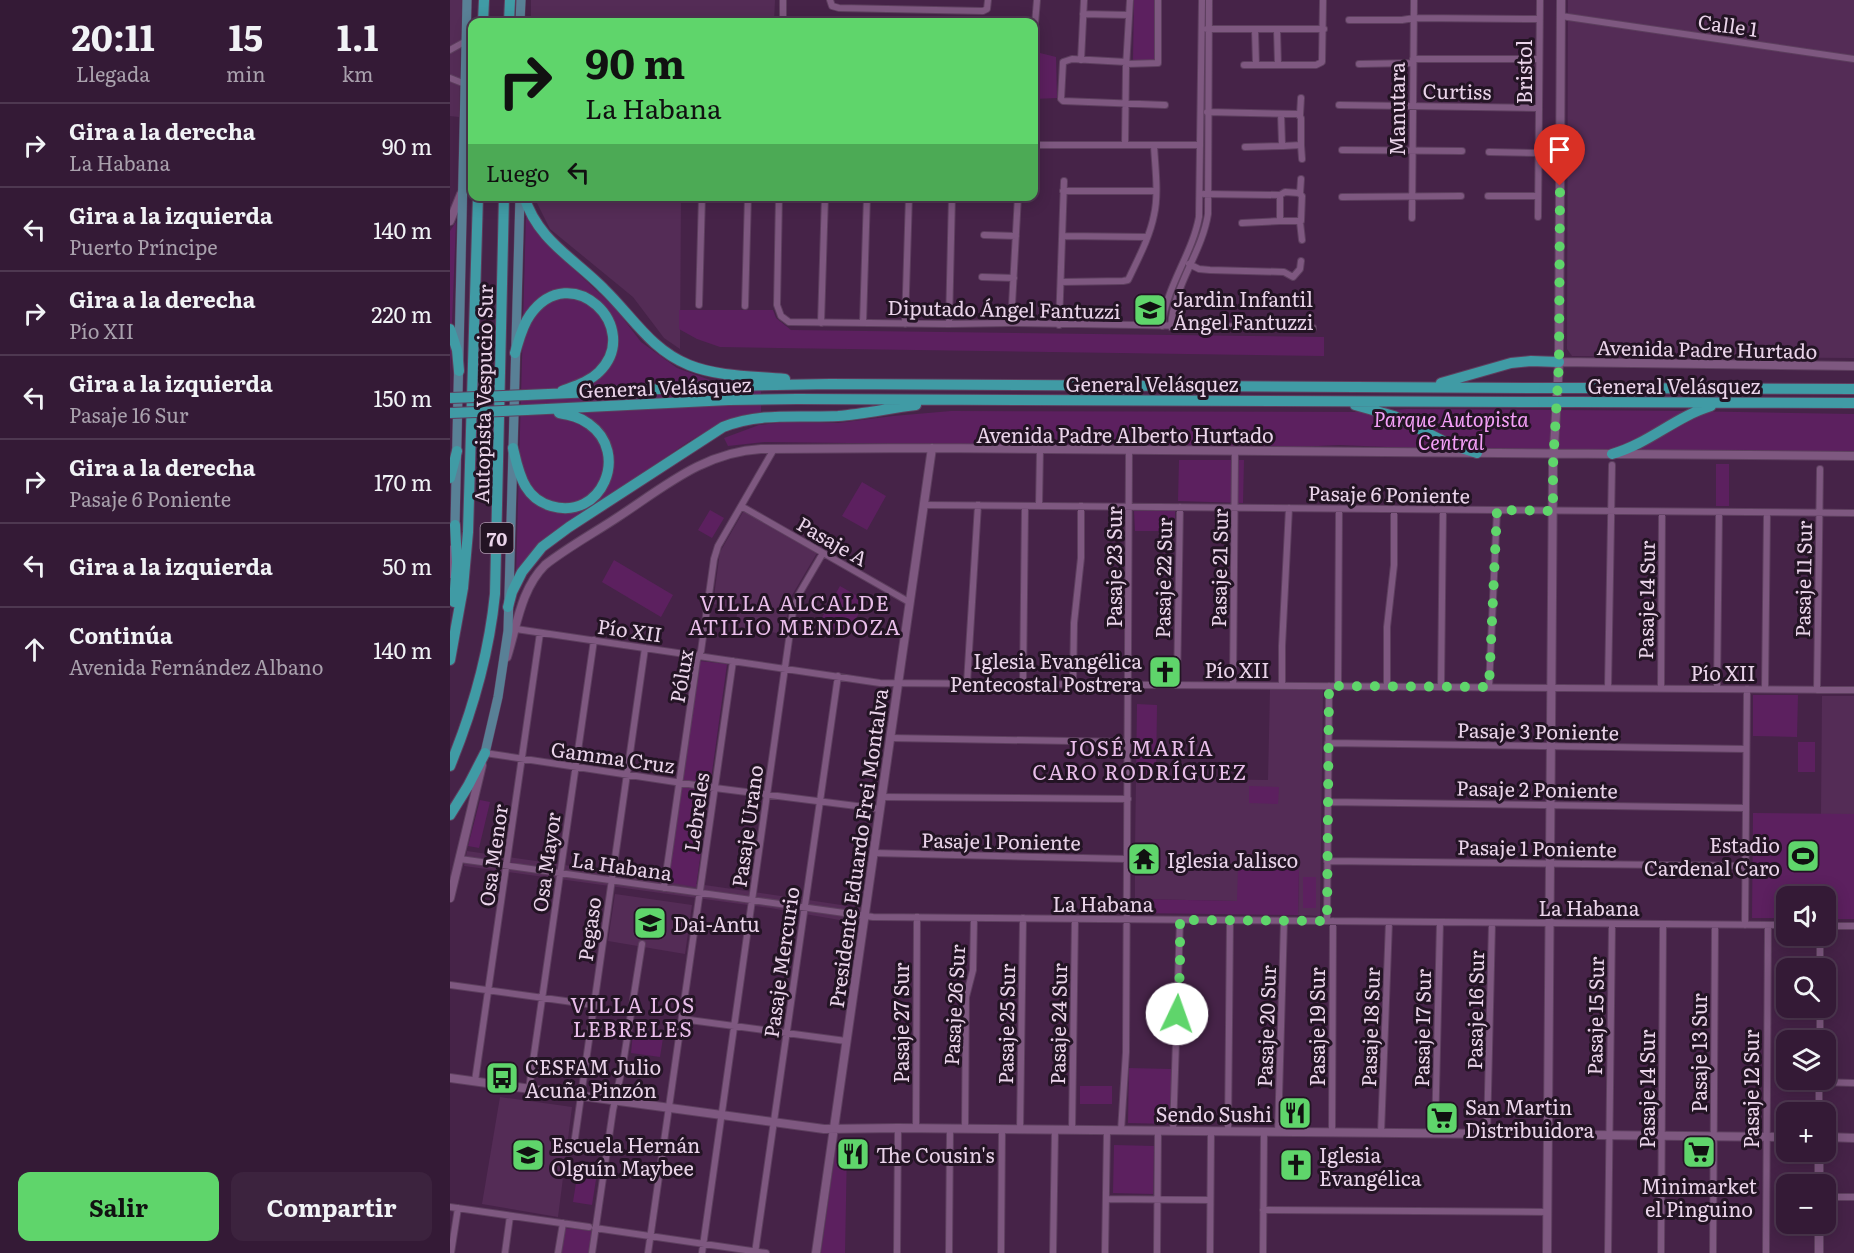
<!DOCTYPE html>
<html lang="es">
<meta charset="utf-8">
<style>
:root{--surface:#341a36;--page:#3c233e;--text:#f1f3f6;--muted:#a9a1ad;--line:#4e3851;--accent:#5fd56b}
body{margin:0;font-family:Literata,serif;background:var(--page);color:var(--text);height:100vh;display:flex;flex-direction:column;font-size:22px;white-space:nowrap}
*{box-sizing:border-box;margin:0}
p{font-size:20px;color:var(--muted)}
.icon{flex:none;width:33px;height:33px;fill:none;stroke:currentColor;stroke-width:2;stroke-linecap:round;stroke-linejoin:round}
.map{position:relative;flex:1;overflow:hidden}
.drawer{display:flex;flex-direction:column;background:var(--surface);width:450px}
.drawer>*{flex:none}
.top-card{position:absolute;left:18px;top:18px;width:570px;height:183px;border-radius:12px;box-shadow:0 3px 15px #0003,0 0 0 2px var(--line);background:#5fd56b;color:#111;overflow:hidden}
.controls{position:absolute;left:1326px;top:886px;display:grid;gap:12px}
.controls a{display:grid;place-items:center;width:60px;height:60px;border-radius:12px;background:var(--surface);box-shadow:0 3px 15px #0003,0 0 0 2px var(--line);font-size:30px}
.pin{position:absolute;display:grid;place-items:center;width:51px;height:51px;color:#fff;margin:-62px -26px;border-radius:50% 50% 50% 0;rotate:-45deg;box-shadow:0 0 6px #0007}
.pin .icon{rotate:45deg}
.me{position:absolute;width:66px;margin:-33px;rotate:3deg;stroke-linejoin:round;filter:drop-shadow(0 0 4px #0008)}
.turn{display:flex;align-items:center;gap:21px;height:126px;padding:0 18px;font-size:27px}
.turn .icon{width:78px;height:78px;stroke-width:2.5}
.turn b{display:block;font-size:42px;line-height:51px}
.then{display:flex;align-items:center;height:57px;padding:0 18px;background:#0003;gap:12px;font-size:22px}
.eta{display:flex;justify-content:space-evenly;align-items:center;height:102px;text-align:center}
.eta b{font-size:36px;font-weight:700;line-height:42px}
.cta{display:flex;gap:12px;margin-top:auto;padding:12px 18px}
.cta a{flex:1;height:69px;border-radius:12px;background:var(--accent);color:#111;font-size:24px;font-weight:700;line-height:69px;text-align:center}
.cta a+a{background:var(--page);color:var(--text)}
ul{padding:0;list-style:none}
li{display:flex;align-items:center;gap:18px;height:84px;padding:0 18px;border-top:2px solid var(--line)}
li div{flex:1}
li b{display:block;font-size:22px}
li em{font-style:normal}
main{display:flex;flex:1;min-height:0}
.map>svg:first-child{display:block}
.built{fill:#542c56}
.green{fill:#5c205f}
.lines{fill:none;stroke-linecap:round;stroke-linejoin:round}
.street-casing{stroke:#5d3f5e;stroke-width:8}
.secondary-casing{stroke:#5d3f5e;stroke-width:10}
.primary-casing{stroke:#5d3f5e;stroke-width:10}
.highway-casing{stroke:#5d3f5e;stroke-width:12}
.street{stroke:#7e5880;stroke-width:6}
.secondary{stroke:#7e5880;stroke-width:8}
.primary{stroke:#598096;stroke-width:9}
.highway{stroke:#409ba5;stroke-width:10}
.highway-bridge-casing{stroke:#5d3f5e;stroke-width:12;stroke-linecap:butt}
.highway-bridge{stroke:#409ba5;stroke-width:10}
.route{stroke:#5fd56b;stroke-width:10;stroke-dasharray:0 18}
.labels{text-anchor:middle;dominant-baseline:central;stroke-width:6;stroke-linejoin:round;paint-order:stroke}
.shield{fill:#231424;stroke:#ae9aaf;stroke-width:1.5}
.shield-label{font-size:18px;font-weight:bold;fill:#ead4ea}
.street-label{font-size:20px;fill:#ead4ea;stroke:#231424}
.poi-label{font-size:20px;fill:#ead4ea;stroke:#231424;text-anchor:start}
.park-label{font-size:20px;font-style:italic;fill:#f5a0f8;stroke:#231424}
.neighbourhood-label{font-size:21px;letter-spacing:1.5px;fill:#e9beea;stroke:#231424}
</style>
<main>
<section class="drawer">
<div class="eta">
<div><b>20:11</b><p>Llegada</p></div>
<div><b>15</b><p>min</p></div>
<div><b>1.1</b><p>km</p></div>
</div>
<ul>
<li><svg class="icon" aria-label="right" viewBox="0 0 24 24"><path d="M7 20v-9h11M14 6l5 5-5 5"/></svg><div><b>Gira a la derecha</b><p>La Habana</p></div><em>90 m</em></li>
<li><svg class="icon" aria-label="left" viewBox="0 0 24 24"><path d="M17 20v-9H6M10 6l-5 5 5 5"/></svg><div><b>Gira a la izquierda</b><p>Puerto Príncipe</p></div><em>140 m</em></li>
<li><svg class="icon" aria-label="right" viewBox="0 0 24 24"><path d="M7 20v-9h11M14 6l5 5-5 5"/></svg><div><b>Gira a la derecha</b><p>Pío XII</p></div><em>220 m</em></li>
<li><svg class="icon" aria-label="left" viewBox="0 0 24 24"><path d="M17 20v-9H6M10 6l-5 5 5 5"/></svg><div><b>Gira a la izquierda</b><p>Pasaje 16 Sur</p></div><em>150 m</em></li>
<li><svg class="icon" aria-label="right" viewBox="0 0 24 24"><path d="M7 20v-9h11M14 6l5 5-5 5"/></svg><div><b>Gira a la derecha</b><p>Pasaje 6 Poniente</p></div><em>170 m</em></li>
<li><svg class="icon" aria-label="left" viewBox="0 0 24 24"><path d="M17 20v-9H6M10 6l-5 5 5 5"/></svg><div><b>Gira a la izquierda</b></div><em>50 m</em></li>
<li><svg class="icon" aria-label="ahead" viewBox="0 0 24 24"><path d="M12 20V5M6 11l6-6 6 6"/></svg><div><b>Continúa</b><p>Avenida Fernández Albano</p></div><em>140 m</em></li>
</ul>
<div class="cta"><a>Salir</a><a>Compartir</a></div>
</section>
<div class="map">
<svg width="1404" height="1253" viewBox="0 0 1404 1253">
<rect width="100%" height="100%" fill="#462348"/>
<path class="built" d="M0,0H12L9,117L0,116Z
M81,0H325L324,22H81Z
M1118,0H1404V358L1122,356L1117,349Z
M84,197H231L230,349L214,338L183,297L100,229Z
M295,511L367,553L341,597L334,634L285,627L288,608L263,604L270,552L293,512Z
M820,689L873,690L870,916L848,915L849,871L787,901L685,899V870H702V849H685L686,778L818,780Z
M1372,696H1404V814H1371Z
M17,851L345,898L411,908L407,923L320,908L14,866Z
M165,894L242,905L235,954L158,941Z
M50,1097L122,1107L108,1217L32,1204Z"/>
<path class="green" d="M684,0H706L704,61L683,60Z
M586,52L606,57L607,98L584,99V64Z
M76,216L87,232L100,247L165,308L191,342L227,368L260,380L311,384V412L298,414L269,424L238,442L101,535L66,575Z
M6,222L0,374V231Z
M229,310H323L326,318L341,330L874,337V356L270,347L247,339L229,329Z
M956,409L1233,411L1404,414V452L1005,450L890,445L825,448L315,442L278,446L274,438L309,425L334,422L388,423L443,416L501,411L920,412Z
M729,460H794L793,503L728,501Z
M1266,464H1279V506H1266Z
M412,482L436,496L417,530L392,516Z
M260,510L274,518L262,538L248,530Z
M684,511H725V531H685Z
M164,560L223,595L211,617L152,582Z
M390,586L416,601L396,636L370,621Z
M250,661L277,664L246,887L218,882Z
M1303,695H1348L1347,737L1303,736Z
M687,704L707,705L706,778H686Z
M1348,742H1365V772H1348Z
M799,786L829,787L828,804L799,803Z
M30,800L40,802L29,848L18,846Z
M1303,813L1404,814V919H1376V897H1336V918H1302Z
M788,869L849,870L848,915L685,913V899L787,901Z
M853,877H866V908H853Z
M183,1033L213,1038L210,1057L181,1053Z
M679,1068L721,1069V1124L678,1123Z
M630,1086H662V1104H630Z
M664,1145L704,1146L703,1194L663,1193Z
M397,1147L395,1253H371L386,1148Z
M128,1170L147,1173L142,1205L123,1202Z
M114,1228L142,1231L139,1253H111Z"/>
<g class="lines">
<g class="street-casing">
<path id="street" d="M333,0V22
M380,0L382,6L389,8L533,11L537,9L538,0
M633,14L679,15
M1111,16L1404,59
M899,20H952L964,18L1089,19
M757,29H874
M805,30L806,65
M827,30L828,65
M584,36L587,0
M0,50L16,41
M963,59H1089
M631,60L634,0
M676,62L622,59L613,62L611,99L613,101L715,105
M676,64L708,63V0
M909,64L963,63
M794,65H866L872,62L873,0
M0,78L15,84
M889,105L1089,108
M757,112L848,114L851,118V145L833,146L832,144L831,114
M850,115L851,98
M584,145H750
M675,145L676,67L680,0
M851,145L852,159
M795,147L833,146
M892,150L1012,151
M1039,152L1089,153
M613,191H706
M754,194L830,195L835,192L849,193L852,196L851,221H830V195
M850,194L851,179
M329,196L327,305L331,316L339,322L499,324L561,323L863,328
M1038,196H1088
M892,197L1011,196
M1088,217L1090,0
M962,218L964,0
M850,222L852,240
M792,223L830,221
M534,235L566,236
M613,236L697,237
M739,264L749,269L760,270L834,272L843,277L850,269L851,261
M532,277L564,278
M611,282L673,281L678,280L680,276C689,257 700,236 704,215C709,193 705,167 704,145
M249,305L252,196
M295,306L298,196
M371,323L375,196
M413,323L417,196
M561,323L568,196
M455,324L459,196
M499,324L502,196
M609,325L614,181
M712,326C716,286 742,255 749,217L752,0
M721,327C723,286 752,253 758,214L759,0
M473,505L1404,513
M291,506L459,602
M589,506L590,450
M66,629L430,683L1404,690
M517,683L528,505
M573,684L575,506
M623,684L624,623L631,558V506
M727,685L730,507
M783,685L785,451
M832,686V646L839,508
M888,686L889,509
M937,686V627L944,565V509
M991,687L993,510
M1039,687L1047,510
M1158,688L1162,465
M1211,688L1212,512
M1267,689L1269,512
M1315,689L1317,513
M1367,690L1370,469
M440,738L678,742
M878,743L1296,749
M35,753L265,788L430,809
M431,797L678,799
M878,802L1296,808
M423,853L677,859
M10,859L423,917L1336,925
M877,861L1296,866
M214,888L247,660L251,651L264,559L268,546L324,449
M877,921L879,686
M1295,925L1297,689
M1376,926H1404
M1370,969V936
M0,985L144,1005
M232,1019L396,1041
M1370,1041V1008
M25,1081L90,633
M1369,1082L1404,1083
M79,1089L144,640
M1369,1113V1081
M466,1129L467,917
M515,1129L516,997L523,970L524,918
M570,1130L573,918
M622,1130L625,919
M671,1131L676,1052L679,451
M723,1131L730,920
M778,1132L780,920
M828,1132L834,921
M882,1133L883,921
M931,1133L939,922
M985,1134L990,922
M1037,1134L1042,923
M124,1145L195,648
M1376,1197H1404
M656,1199L760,1200
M0,1207L139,1227
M813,1210L1097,1212
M145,1228L316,1253
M1,1253L8,1208
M55,1253L60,1216
M108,1253L113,1223
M142,1253L163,1110L173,1064L192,944
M198,1253L283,661
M252,1253L343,611L349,594L373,553
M305,1253L388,676
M447,1253L448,1128
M499,1253L500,1129
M551,1253L552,1129
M603,1253L605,1130
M655,1253L657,1131
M707,1253L708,1131
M760,1253L761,1132
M813,1253L814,1132
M1158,1253L1162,924
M1211,1253L1213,924
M1263,1253L1265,925
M1316,1253L1318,925"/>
</g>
<g class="secondary-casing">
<path id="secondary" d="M0,221L11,194
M1109,362L1404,366
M0,574L3,549
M57,657C67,625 71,589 95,565C118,547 144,533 168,517C214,487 254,452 311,449L482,448L1404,456
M0,898L32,765
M0,1078L374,1129L448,1128L1336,1137
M1376,1137L1404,1138
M1369,1185V1152
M366,1253L482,448
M1097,1253L1103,465L1109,362L1111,0
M1369,1253V1224"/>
</g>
<g class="primary-casing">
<path id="primary" d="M70,22L71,0
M5,525L17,0
M35,753L48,697L58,631L70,196"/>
</g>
<g class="highway-casing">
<path id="highway" d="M33,22L34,0
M59,22L60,0
M74,196C87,240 125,259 154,289C182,316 201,350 239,365C269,377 303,376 335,379
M0,329L7,350L9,371
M65,353C69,340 72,326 80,315C121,257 194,328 149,372C139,382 125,386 112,391
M991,383L1061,363L1081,361L1109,362
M1125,388L1404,389
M76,395L278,386L380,384L1094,388
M1124,402L1404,403
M905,405L944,416L999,444L1027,453
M76,410L279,400L347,399L1093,402
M63,448C66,461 69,476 76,487C82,497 91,503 101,506C152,521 180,453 139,424C130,417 120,415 109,413
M1162,454C1198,444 1225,417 1261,406
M0,478L7,451
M4,602L7,562L5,525
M58,607L62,592L72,572L92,547L119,527L273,427C311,412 349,418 388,416C414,414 440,408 466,405
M0,660L13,588L18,532L28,196
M0,766C23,710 39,654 45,594L54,196
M0,815L18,786L35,753"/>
</g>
<use href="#street" class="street"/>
<use href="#secondary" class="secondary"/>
<use href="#primary" class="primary"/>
<use href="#highway" class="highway"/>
<g class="highway-bridge-casing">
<path id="highway-bridge" d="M1094,388H1125
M0,398L76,395
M1093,402H1124
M0,413L76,410"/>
</g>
<use href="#highway-bridge" class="highway-bridge"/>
</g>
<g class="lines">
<path class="route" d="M727,1014L730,971V920L877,921L879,686L1039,687L1047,510L1103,511V465L1109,363L1110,186"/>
</g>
<defs>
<g id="school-square" transform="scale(1.725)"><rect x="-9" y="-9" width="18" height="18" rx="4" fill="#5fd56b" stroke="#231424"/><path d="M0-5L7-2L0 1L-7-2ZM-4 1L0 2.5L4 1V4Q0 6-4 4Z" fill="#111"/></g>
<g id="church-square" transform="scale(1.725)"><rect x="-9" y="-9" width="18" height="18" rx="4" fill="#5fd56b" stroke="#231424"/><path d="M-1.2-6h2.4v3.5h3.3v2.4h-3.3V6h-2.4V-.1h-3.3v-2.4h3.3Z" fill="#111"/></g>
<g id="stadium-square" transform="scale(1.725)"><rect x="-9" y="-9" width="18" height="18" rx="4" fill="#5fd56b" stroke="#231424"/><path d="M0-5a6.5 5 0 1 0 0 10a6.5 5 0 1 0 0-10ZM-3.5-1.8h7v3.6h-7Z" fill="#111"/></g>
<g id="temple-square" transform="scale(1.725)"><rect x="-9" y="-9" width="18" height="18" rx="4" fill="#5fd56b" stroke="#231424"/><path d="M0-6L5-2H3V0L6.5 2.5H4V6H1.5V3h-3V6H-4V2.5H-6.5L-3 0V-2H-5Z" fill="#111"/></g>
<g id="bus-square" transform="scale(1.725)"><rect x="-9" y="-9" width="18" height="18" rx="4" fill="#5fd56b" stroke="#231424"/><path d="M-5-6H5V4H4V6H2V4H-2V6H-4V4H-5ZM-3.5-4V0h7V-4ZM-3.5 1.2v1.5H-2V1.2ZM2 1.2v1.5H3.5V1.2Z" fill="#111"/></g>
<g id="restaurant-square" transform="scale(1.725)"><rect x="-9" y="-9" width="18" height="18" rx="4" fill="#5fd56b" stroke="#231424"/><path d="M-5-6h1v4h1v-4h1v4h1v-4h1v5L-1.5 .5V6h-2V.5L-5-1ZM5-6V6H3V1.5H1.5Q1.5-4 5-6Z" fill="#111"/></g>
<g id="supermarket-square" transform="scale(1.725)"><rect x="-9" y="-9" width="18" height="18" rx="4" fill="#5fd56b" stroke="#231424"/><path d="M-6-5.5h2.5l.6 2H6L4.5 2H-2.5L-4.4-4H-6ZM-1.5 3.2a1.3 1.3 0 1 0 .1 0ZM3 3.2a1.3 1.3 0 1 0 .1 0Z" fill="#111"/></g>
</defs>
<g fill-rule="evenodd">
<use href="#school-square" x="700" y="310"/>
<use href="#church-square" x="715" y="672"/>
<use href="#stadium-square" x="1353" y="856"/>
<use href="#temple-square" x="694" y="859"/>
<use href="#school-square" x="200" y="923"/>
<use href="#bus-square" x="52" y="1078"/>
<use href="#restaurant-square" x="845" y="1113"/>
<use href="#supermarket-square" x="992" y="1118"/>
<use href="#supermarket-square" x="1249" y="1152"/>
<use href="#restaurant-square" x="403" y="1154"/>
<use href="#school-square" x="78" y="1155"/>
<use href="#church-square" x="846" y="1165"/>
</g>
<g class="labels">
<rect class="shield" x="30.5" y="523" width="33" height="30" rx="4.5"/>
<g class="shield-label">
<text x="47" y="538">70</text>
</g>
<g class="street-label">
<text transform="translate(1278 24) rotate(8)">Calle 1</text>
<text transform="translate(1073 72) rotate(-90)">Bristol</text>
<text transform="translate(1007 90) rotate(1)">Curtiss</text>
<text transform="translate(946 109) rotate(-90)">Manutara</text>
<text transform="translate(554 308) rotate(1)">Diputado Ángel Fantuzzi</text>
<text transform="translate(1257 348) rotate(1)">Avenida Padre Hurtado</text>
<text x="702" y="383">General Velásquez</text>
<text x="1224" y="385">General Velásquez</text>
<text transform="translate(215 386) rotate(-2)">General Velásquez</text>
<text transform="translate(32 394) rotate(-89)">Autopista Vespucio Sur</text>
<text x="675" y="434">Avenida Padre Alberto Hurtado</text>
<text transform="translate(939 493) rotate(1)">Pasaje 6 Poniente</text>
<text transform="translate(383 540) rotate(30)">Pasaje A</text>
<text transform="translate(663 567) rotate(-90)">Pasaje 23 Sur</text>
<text transform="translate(768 568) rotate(-89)">Pasaje 21 Sur</text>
<text transform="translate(712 578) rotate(-89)">Pasaje 22 Sur</text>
<text transform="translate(1352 579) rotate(-89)">Pasaje 11 Sur</text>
<text transform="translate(1195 600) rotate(-89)">Pasaje 14 Sur</text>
<text transform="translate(180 629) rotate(8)">Pío XII</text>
<text x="787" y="669">Pío XII</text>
<text x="1273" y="672">Pío XII</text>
<text transform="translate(230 676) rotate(-80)">Pólux</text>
<text transform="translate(1088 730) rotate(1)">Pasaje 3 Poniente</text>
<text transform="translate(163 756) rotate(8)">Gamma Cruz</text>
<text transform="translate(1087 788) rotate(1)">Pasaje 2 Poniente</text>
<text transform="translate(245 812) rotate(-82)">Lebreles</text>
<text transform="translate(296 826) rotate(-82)">Pasaje Urano</text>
<text transform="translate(551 840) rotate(1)">Pasaje 1 Poniente</text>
<text transform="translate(1087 847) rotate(1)">Pasaje 1 Poniente</text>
<text transform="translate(407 848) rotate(-82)">Presidente Eduardo Frei Montalva</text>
<text transform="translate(42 855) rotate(-82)">Osa Menor</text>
<text transform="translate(95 862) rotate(-82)">Osa Mayor</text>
<text transform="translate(172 865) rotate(8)">La Habana</text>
<text x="653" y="903">La Habana</text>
<text x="1139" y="907">La Habana</text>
<text transform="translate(138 929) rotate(-82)">Pegaso</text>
<text transform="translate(330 962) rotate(-82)">Pasaje Mercurio</text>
<text transform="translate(503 1005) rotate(-87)">Pasaje 26 Sur</text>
<text transform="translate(1024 1010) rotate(-89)">Pasaje 16 Sur</text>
<text transform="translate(1144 1016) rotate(-89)">Pasaje 15 Sur</text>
<text transform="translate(450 1023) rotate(-90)">Pasaje 27 Sur</text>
<text transform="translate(555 1024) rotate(-89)">Pasaje 25 Sur</text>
<text transform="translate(607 1024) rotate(-89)">Pasaje 24 Sur</text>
<text transform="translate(815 1026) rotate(-88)">Pasaje 20 Sur</text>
<text transform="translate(866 1027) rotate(-90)">Pasaje 19 Sur</text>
<text transform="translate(919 1027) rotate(-88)">Pasaje 18 Sur</text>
<text transform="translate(971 1028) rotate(-89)">Pasaje 17 Sur</text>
<text transform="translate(1248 1053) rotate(-90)">Pasaje 13 Sur</text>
<text transform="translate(1196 1089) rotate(-90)">Pasaje 14 Sur</text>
<text transform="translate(1300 1089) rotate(-90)">Pasaje 12 Sur</text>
</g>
<g class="poi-label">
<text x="723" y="298">Jardin Infantil<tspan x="723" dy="23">Ángel Fantuzzi</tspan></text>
<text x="692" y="660" text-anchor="end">Iglesia Evangélica<tspan x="692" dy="23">Pentecostal Postrera</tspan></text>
<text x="1330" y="844" text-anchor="end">Estadio<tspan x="1330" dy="23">Cardenal Caro</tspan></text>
<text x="717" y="859">Iglesia Jalisco</text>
<text x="223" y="923">Dai-Antu</text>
<text x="75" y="1066">CESFAM Julio<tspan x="75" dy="23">Acuña Pinzón</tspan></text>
<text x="1015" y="1106">San Martin<tspan x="1015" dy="23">Distribuidora</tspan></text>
<text x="822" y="1113" text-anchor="end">Sendo Sushi</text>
<text x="101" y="1144">Escuela Hernán<tspan x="101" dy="23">Olguín Maybee</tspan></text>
<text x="426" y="1154">The Cousin's</text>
<text x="869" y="1154">Iglesia<tspan x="869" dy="23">Evangélica</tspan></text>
<text x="1249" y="1185" text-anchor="middle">Minimarket<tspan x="1249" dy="23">el Pinguino</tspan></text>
</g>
<g class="park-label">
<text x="1001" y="418">Parque Autopista<tspan x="1001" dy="23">Central</tspan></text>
</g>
<g class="neighbourhood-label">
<text x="345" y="601">VILLA ALCALDE<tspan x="345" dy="24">ATILIO MENDOZA</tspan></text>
<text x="690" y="746">JOSÉ MARÍA<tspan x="690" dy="24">CARO RODRÍGUEZ</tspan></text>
<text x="183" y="1003">VILLA LOS<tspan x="183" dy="24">LEBRELES</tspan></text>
</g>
</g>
</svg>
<div class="controls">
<a><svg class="icon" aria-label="sound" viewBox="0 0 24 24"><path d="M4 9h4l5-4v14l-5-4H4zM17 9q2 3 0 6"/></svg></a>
<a><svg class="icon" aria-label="search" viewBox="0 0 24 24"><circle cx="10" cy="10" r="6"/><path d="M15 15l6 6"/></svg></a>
<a><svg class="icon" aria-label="layers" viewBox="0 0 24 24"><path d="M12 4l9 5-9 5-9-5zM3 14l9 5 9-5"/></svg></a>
<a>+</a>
<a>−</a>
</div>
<div class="pin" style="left:1110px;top:186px;background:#d93025"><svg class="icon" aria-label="arrive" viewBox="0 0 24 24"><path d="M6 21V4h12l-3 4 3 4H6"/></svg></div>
<svg class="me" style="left:727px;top:1014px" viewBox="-20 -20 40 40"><circle r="19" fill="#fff"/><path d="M0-13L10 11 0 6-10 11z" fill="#5fd56b"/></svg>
<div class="top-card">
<div class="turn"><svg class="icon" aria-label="right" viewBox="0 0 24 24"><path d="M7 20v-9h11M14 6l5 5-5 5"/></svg><div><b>90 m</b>La Habana</div></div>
<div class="then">Luego<svg class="icon" aria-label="left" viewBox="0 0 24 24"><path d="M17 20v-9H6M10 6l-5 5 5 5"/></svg></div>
</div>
</div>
</main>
